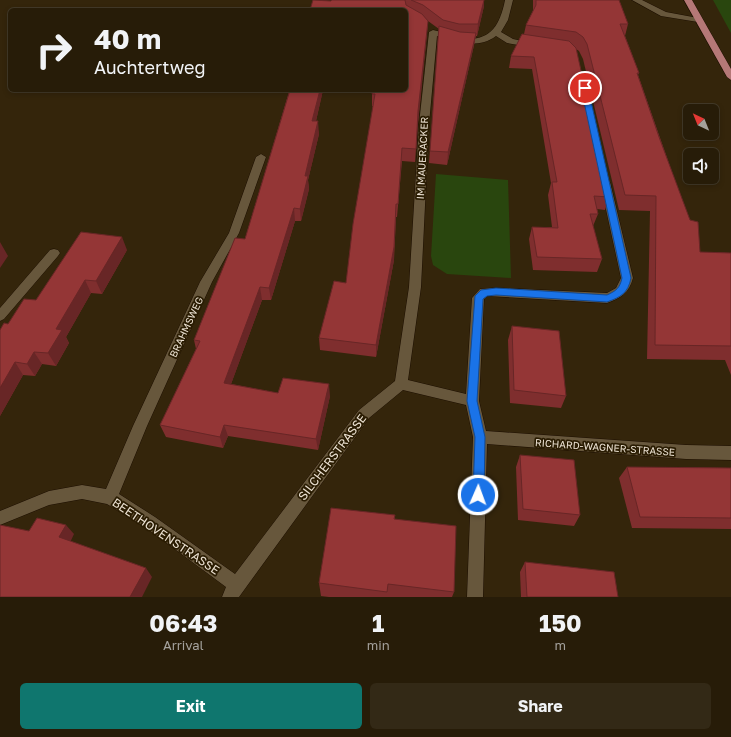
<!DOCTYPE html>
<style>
:root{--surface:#271c08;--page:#332916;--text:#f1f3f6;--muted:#a4a19c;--line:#433a29;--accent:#0f766e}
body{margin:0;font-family:"Golos Text",sans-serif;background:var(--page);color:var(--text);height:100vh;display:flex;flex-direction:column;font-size:15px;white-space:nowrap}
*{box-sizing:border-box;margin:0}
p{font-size:13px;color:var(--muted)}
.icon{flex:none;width:22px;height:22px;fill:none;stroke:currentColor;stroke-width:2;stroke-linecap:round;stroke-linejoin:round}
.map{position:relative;height:597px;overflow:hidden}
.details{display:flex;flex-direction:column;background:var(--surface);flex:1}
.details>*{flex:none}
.top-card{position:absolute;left:8px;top:8px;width:400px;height:84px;border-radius:6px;box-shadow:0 2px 6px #0003,0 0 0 1px var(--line);background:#271c08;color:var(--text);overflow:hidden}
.needle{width:26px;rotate:317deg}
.tools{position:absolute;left:683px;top:104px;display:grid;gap:8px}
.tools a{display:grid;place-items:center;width:36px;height:36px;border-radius:6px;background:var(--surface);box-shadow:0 2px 6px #0003,0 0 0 1px var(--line);font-size:20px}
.pin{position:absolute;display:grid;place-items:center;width:34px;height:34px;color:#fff;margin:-17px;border:2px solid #fff;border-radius:50%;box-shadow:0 1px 4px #0007}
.me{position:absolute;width:44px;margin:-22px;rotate:2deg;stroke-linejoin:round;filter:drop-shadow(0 0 3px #0008)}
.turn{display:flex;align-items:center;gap:14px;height:84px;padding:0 20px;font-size:18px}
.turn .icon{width:52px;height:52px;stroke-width:2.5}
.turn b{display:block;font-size:28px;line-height:34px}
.eta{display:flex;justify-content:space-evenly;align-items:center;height:68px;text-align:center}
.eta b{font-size:24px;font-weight:700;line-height:28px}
.action{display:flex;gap:8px;margin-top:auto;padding:8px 20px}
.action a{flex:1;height:46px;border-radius:6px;background:var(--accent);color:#fff;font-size:16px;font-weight:700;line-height:46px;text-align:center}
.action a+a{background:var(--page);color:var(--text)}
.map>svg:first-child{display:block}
.green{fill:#29460e}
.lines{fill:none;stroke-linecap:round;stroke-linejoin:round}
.minor-casing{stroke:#1c0e00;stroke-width:1}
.major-casing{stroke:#1c0e00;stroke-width:1}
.minor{fill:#67573c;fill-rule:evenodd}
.major{fill:#b57877;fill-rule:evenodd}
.wall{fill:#7f2e2e}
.shaded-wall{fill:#682626}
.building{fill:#943636;stroke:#682626}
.route{fill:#1a73e8;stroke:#114b97}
.labels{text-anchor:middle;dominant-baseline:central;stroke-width:3.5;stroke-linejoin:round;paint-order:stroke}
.street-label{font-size:10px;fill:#ece2d3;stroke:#2a1c02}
.near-street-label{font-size:12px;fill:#ece2d3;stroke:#2a1c02}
</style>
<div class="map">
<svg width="731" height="597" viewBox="0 0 731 597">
<rect width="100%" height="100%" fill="#34250b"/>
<path class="green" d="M713,0H731V33Z
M436,174L508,180L511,278L447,274L433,265L431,256Z"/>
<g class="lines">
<g class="minor-casing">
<path id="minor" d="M505,0H513L508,20L501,32L513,39L536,44V48L507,43L496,36C479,49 455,43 437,36L429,124L421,287L408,380L466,394L472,298L480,289L496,288L607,293L616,288L621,278L600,182L605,179L610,182L633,278C629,293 621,298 607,303L487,296L484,299L479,401L486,431L686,445L731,446V460L686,459L487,444L483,597H467L473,437L466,405L403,390L369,418L239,597H222L226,587L145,527L107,504L82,499L49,505L0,525V511L49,491L82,485L106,489L133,426L200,282L229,233L256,157L261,154L266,157L239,233L212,282L147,426L119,494L155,517L235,574L359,410L395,381L409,287L419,124L429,32L433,30C440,31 447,35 454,37C486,44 499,31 505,0Z
M632,0H642L666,12L698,18L702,20L698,22L661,16Z
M54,249L58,250L60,253L58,256L4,319L0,321V308L50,250Z"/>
</g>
<g class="major-casing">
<path id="major" d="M684,0H692L731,69V80L727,77Z"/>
</g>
<use href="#minor" class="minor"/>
<use href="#major" class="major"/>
</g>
<path class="wall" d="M332,0H484V6L477,36H476L474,45L447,165L429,163L439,29L428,21L418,122L415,162L402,161L397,217H396L394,260L376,357L320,350L319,338L346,283L373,106H372V94L406,10L331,1Z
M533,0H619L628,24L625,36L639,73L638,75L700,252L731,253V375L725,360L647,359L650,211L619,210L583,59L579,51L576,49L609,197L605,210L597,209L598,214L593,226L602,259L597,272L533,270L529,239L532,227H552L548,195L551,183L532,69L509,68L511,56L524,34L526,25L533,11Z
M289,90H323L316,121L319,134L308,180L309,189L301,221H295L271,300H262L231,384L278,393L330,396L318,450L228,436L223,448L166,437L160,425L196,349L194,340L245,239L289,92Z
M127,250L102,294L91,293L66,337L69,343L56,366L42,364L35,376L23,375L0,416L8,324L36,300Z
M512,326L566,396L561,408L510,403L508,340Z
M520,455L580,515L574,526L518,520L516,467Z
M627,467L731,468V529L632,528L619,478Z
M395,515V519L454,592L452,597H329L321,596L319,583Z
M525,562L618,597H521L520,572Z"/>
<path class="shaded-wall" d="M484,0V6L477,36L478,24Z
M428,21L427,33L418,124V111Z
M476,33L474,45L447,165L448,152Z
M320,90H323L313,134L312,121Z
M318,121L319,134L308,180L309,189L301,221L300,209L305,176Z
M294,208L295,221L271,300L269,288Z
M122,237L127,250L102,294L96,281Z
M0,242L8,256L0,268Z
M394,247V260L376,357V345Z
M85,280L91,293L66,337L69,343L56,366L48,353L56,329Z
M260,287L262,300L227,395L224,383Z
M34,352L42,364L35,376L27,364Z
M15,362L23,375L0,416V388Z
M329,384L330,396L318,450L316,439Z
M224,425L228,436L223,448L220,437Z
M66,525L74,534L68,547L59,537Z
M146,568L152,577L142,597H130Z"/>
<path class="building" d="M313,0L331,1L332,0H405L406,5L422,14L428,21L418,111L416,149L402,148L398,204H396L394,247L376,345L319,338L334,281L346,283L353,224L375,94H372L373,90H406V10H310Z
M411,0H484L478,24H459L443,20L423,5Z
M536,0H619L628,24H620L639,73H637L659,137L690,220L698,222L700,252L731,253V346L655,345L656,196L625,195L587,44L583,37L576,32L526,25L536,5Z
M439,26L460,32L476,33L448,152L430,151Z
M522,34L569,41L576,48L609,197L594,196L598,214H590L602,259L537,257L532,227L558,228L552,182H557L534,57L511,56Z
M290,90H320L312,121H318L305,176H308L300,209L294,208L269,288L260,287L224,383L278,393L283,378L329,384L316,439L224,425L220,437L160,425L200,341L194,340L235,238L245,239Z
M81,232L122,237L96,281L85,280L56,329L62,330L48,353L34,352L27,364L15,362L0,388V330L4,323L8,324L24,299L36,300Z
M512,326L559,331L566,396L514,390Z
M520,455L574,460L580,515L523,509Z
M627,467L731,468V518L640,517Z
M331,508L395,515L394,519L456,526L454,592L388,584L387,592L319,583Z
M37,518L66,525L59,537L146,568L130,597H0V525L29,531Z
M525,562L614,572L618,597H527Z"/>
<path class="route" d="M582,87L588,88L631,278C628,293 621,297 607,302L496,295L487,296L483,299L477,401L485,437L484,495L482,499L478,501L474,499L473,495L475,437L467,401L475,296L481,290L496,288L607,295C616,291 620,288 622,278L581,88Z"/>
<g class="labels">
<g class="street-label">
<text transform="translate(422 158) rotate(-87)">IM MAUERACKER</text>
<text transform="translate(186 327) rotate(-65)">BRAHMSWEG</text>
<text transform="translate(605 447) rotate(4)">RICHARD-WAGNER-STRASSE</text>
</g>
<g class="near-street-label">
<text transform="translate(332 457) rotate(-53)">SILCHERSTRASSE</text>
<text transform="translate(166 536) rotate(34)">BEETHOVENSTRASSE</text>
</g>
</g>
</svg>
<div class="tools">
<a><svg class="needle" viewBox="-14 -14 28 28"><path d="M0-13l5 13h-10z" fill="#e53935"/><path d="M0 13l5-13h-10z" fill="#a4a19c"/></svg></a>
<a><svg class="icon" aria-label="sound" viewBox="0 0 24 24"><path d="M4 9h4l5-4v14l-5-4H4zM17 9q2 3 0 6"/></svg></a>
</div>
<div class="pin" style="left:585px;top:88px;background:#d93025"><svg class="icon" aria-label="arrive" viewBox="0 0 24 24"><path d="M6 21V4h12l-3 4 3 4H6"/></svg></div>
<svg class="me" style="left:478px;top:495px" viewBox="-20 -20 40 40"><circle r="17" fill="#1a73e8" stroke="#fff" stroke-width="3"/><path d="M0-11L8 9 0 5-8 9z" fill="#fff"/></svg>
<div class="top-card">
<div class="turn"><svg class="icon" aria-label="right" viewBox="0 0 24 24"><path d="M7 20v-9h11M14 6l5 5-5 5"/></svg><div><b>40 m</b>Auchtertweg</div></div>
</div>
</div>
<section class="details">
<div class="eta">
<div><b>06:43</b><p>Arrival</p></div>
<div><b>1</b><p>min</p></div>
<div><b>150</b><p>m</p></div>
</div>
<div class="action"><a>Exit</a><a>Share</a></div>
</section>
